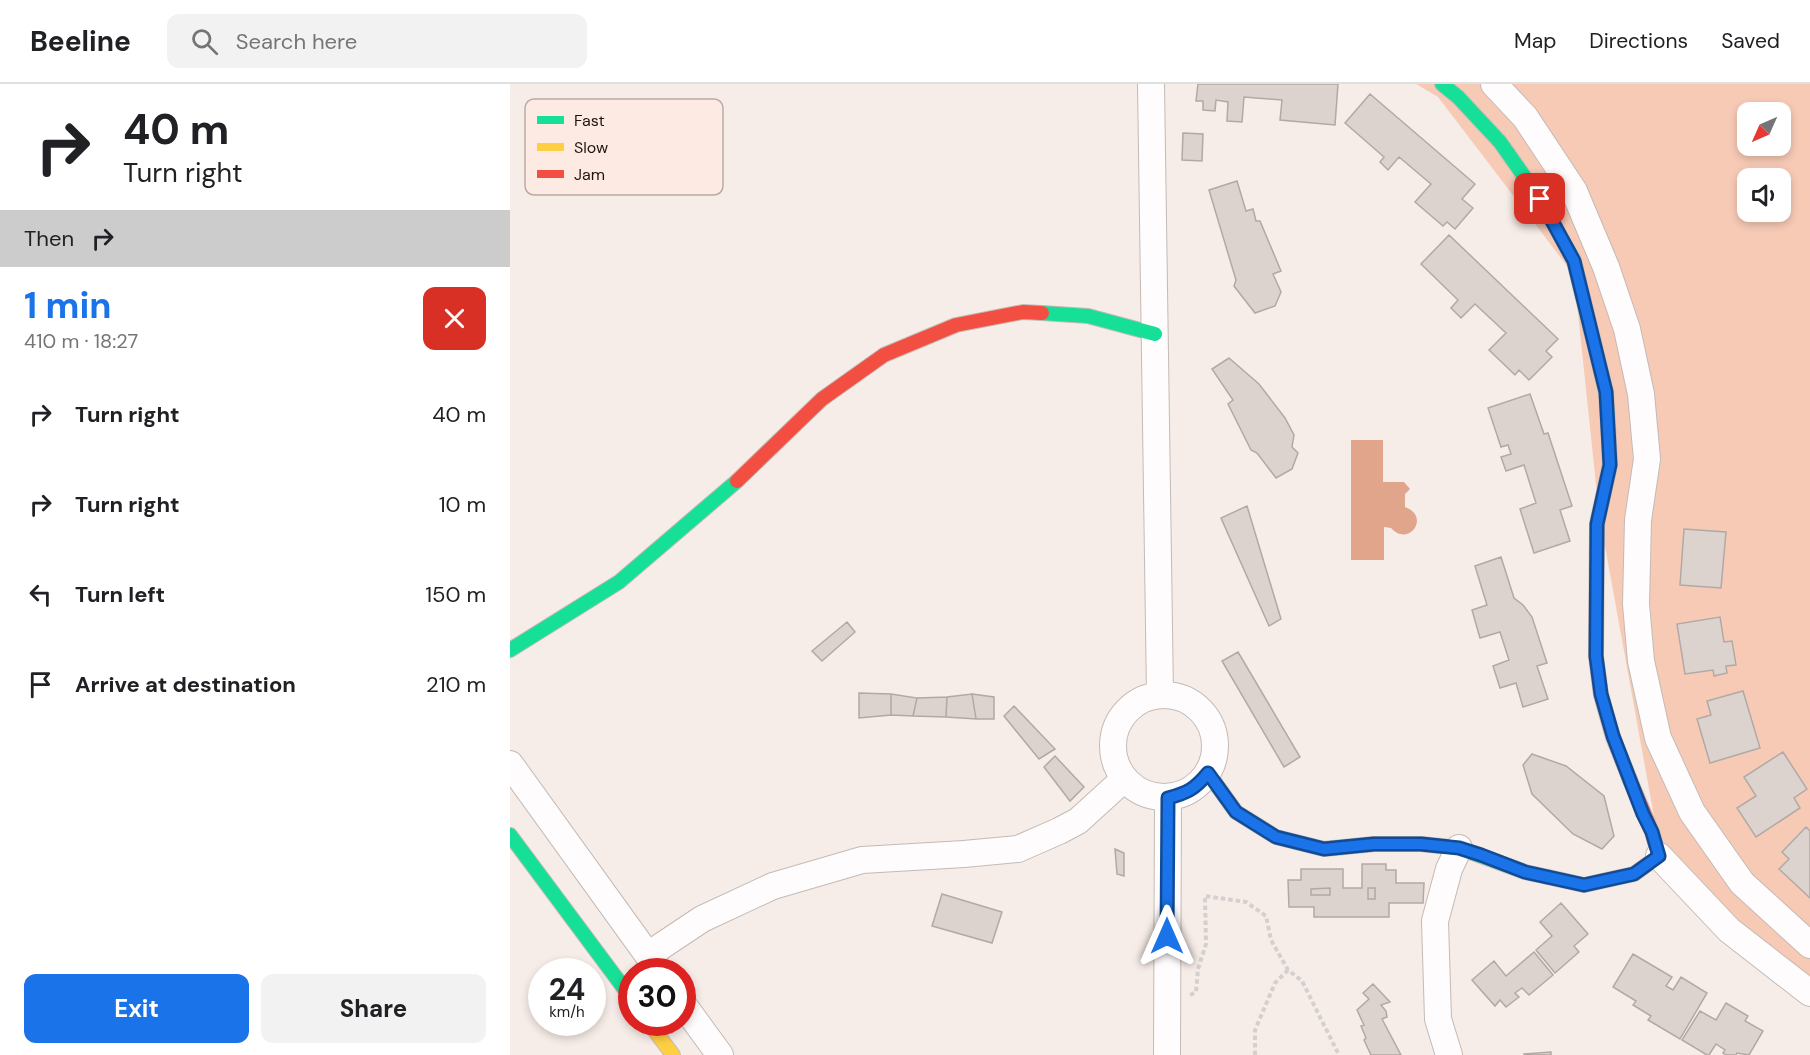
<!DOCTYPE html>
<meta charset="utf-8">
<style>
:root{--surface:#fff;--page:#f2f2f2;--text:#202124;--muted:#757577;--line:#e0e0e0;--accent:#1a73e8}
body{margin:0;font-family:"DM Sans",sans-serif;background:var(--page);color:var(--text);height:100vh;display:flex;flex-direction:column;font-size:22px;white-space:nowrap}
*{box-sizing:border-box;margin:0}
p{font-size:20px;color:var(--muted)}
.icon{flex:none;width:33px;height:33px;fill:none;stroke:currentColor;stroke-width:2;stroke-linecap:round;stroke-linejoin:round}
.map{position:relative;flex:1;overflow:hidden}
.sheet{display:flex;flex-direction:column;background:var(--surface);width:510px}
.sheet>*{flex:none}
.guide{background:#fff;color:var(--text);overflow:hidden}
.needle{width:39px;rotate:225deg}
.controls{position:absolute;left:1227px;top:18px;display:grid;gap:12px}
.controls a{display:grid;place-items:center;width:54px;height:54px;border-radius:12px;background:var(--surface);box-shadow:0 3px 9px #0003;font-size:30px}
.speed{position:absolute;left:18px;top:874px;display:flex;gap:12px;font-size:30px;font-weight:700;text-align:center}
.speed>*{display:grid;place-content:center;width:78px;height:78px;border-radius:50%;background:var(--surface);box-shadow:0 3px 9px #0003;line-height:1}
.speed small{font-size:15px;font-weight:400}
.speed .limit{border:9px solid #d22;background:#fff;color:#111}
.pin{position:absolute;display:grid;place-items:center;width:51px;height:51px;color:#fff;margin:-26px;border-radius:12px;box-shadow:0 3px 9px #0006}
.me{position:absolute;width:66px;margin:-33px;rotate:0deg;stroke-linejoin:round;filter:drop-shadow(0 0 4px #0008)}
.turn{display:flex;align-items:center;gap:21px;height:126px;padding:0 24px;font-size:27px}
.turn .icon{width:78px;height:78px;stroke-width:2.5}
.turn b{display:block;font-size:42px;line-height:51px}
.then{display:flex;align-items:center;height:57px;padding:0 24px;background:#0003;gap:12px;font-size:22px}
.round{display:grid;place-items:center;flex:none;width:63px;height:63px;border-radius:12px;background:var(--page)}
.head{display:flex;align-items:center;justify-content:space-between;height:102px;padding:0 24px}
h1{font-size:36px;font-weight:700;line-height:45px;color:var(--accent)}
.primary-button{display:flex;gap:12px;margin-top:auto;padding:12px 24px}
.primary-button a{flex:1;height:69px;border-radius:12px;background:var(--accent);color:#fff;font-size:24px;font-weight:700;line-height:69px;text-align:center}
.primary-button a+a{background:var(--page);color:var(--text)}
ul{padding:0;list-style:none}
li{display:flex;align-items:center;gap:18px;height:90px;padding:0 24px}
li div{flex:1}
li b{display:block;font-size:22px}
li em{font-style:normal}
header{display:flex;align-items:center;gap:36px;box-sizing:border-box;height:84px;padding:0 30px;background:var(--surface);border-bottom:2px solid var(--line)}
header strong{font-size:28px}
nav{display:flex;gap:33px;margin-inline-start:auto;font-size:21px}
.search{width:420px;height:54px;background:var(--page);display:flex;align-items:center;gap:15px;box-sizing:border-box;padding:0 21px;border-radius:12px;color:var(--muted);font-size:22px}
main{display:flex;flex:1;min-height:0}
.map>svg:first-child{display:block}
.green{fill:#f7cab6;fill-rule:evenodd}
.water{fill:#e0a58b}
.building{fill:#dcd3cf;stroke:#b1a9a5;stroke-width:1.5;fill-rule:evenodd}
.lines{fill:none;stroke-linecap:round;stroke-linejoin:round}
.street-casing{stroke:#c3bab6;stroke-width:28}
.fast-casing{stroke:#c3bab6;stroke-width:16}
.slow-casing{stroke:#c3bab6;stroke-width:16}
.jam-casing{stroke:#c3bab6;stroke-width:16}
.path{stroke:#d3d0cf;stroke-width:4;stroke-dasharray:4.5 3;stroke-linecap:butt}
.street{stroke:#fefcfc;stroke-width:26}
.fast{stroke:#16e098;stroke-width:14}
.slow{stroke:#ffcf43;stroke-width:14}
.jam{stroke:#f24e42;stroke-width:14}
.route-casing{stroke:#114b97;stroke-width:15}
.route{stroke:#1a73e8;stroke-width:10}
.key{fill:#fdeae2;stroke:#baaaa4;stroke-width:1.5}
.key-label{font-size:16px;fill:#1e1512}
</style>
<header>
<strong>Beeline</strong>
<div class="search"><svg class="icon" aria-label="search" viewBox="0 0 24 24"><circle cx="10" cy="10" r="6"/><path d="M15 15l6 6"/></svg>Search here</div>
<nav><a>Map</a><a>Directions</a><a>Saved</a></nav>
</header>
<main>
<section class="sheet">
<div class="guide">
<div class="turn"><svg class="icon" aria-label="right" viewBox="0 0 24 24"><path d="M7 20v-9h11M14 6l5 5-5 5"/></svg><div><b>40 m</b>Turn right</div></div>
<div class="then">Then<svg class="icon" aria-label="right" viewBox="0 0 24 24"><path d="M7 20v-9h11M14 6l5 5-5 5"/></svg></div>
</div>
<div class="head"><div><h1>1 min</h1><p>410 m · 18:27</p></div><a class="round" style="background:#d93025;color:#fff"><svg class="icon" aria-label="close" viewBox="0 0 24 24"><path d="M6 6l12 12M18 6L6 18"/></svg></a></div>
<ul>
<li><svg class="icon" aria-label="right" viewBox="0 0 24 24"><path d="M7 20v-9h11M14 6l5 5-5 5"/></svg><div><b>Turn right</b></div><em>40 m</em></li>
<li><svg class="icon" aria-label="right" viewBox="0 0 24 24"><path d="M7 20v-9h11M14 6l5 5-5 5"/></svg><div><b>Turn right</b></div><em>10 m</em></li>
<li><svg class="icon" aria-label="left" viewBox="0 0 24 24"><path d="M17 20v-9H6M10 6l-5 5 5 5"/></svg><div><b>Turn left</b></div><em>150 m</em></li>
<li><svg class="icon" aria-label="arrive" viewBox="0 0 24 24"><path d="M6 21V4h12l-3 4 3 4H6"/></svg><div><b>Arrive at destination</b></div><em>210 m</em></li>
</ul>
<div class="primary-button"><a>Exit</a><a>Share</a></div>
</section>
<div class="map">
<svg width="1300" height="971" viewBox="0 0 1300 971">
<rect width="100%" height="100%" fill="#f7ede8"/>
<path class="green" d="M906,0H1300V915L1149,760L1089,429L1064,191L928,13ZM1238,28H1270V62H1238ZM1238,94H1270V128H1238Z"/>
<path class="water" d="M841,356H873V398H894L900,405L895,410V423C921,432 899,464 881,444L874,443V476H841Z"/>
<path class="building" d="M688,0H828L825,41L770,36L772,16L734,13L732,38L717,37L718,18L706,16L705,27L693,26V17H686Z
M860,10L965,100L952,115L963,124L945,145L937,138L933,142L905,118L921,100L889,73L878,86L870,78L874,73L835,39Z
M673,49L693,50L692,77L672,76Z
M727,97L736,127L743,125L746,137H750L771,187L763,190L771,208L765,222L745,229L724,202L726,196L699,106Z
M939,151L1048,255L1036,267L1042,273L1019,296L1009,286L1005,291L979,266L996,249L965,220L951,234L941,224L948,216L911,180Z
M719,274L749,300L775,334L784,351L782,363L788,369L782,385L766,394L747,369L741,366L718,320L723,316L702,285Z
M1020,310L1034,350L1038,349L1062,422L1050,426L1060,457L1024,469L1010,425L1026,419L1014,381L996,387L991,373L1001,370L998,361L991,363L978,324Z
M737,422L771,535L759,542L711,434Z
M1174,445L1216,448L1211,504L1170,501Z
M991,473L1004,514L1013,521L1022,533L1037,579L1027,582L1038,615L1013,623L1006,599L990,604L983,582L999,576L990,548L970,554L962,526L977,521L965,482Z
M1210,533L1214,558L1222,557L1226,581L1216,582L1217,589L1204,592L1203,586L1175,590L1167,540Z
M337,538L345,548L312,577L302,567Z
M728,568L790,673L774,683L712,577Z
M1233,607L1250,664L1200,679L1187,635L1201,631L1197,617Z
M349,609L381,610V631L349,634Z
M381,610L407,614L403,632L381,631Z
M462,610L466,635L436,633L437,613Z
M462,610L484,613V635H466Z
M437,613L436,633L403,632L407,614Z
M504,622L545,665L529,675L494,632Z
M1273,668L1297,705L1284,714L1290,724L1246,753L1227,724L1246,712L1234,693Z
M1022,670L1056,682L1094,712L1104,752L1092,765L1063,750L1022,710L1013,681Z
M545,672L574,703L560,717L534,683Z
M1296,743L1300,747V814L1269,785L1279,775L1272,768Z
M605,765L614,769V792L607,790Z
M852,780H876V786H886V799H914L913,819H879V833H804V823H779L778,796H791V785H833V804H852ZM820,804V811H801V805ZM858,804H865V815H858Z
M820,804V811H801V805Z
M858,804H865V815H858Z
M432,810L492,828L482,859L422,842Z
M1051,819L1078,850L1064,862L1069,868L1045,889L1026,866L1042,852L1030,838Z
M1024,868L1043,891L1019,911L1012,904L1005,909L1009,913L996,923L990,916L985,922L962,896L984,877L996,892Z
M1123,870L1162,893L1156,902L1163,906L1171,893L1197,909L1170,955L1138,936L1141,932L1123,921L1126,917L1103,903Z
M863,900L880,918L871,921L876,927L877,933L872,935L891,971H861L854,956L856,954L851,942L854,941L847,926L859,915L853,909Z
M1216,919L1238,932L1235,937L1253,947L1239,971L1227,969L1226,971H1216L1213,969L1215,966L1206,960L1199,971H1197L1172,956L1190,927L1206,936Z
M1041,968V971H1014V970Z"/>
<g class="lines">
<g class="street-casing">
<path id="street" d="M641,0L650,611
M984,0L1015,33L1064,107L1096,183L1117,245L1131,310L1137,375L1128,436L1126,520L1131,577L1148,654L1182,728L1232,799L1300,861
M603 662a51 51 0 1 1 102 0a51 51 0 1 1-102 0Z
M0,680L150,888
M1149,772L1219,846L1300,909
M138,871L192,835L263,802L352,776L454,770L508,765L549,747L568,737L614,695
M172,919L210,971
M657,971L658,714
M939,971L928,935L925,837L939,785L949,764"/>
</g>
<g class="fast-casing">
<path id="fast" d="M932,0L948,13L990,58L1030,115L1064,177L1096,308L1099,359
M532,229L578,232L645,250
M0,566L109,498L227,397
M698,689L726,728L766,753L814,765L864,760H911L949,764L1015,788L1038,793
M0,751L122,915"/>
</g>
<g class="slow-casing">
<path id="slow" d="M1099,359L1100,381L1087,440L1086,572L1091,611L1103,653L1120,696
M139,939L163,971"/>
</g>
<g class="jam-casing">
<path id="jam" d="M227,397L312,315L374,271L446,241L513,228L532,229
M1038,793L1074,801L1124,790L1149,772L1142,748L1120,696"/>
</g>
<path class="path" d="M680,911L686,908L688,885L696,860L695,812L736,818L756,832L761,856L778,886L792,897L829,971
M745,971V946L765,899L778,886"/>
<use href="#street" class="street"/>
<use href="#fast" class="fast"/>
<use href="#slow" class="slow"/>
<use href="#jam" class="jam"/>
</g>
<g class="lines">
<g class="route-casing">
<path id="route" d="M657,852L658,714C677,709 685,705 698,689L726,728L766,753L814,765L864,760H911L949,764L971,771L1015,788L1074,801L1124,790L1149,772L1142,748L1133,730L1103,652L1091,610L1086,572L1087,440L1100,381L1096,308L1064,177L1030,115"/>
</g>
<use href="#route" class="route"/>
</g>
<rect x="15" y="15" width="198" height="96" rx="9" class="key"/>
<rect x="27" y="32" width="27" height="8" fill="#16e098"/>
<rect x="27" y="59" width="27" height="8" fill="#ffcf43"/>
<rect x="27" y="86" width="27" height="8" fill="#f24e42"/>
<g class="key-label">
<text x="64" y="42">Fast</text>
<text x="64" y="69">Slow</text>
<text x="64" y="96">Jam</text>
</g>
</svg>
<div class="controls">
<a><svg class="needle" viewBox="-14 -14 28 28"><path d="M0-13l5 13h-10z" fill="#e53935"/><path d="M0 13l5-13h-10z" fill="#757577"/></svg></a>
<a><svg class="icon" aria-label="sound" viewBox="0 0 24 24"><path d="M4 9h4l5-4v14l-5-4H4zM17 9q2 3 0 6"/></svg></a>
</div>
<div class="speed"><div>24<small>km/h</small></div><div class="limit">30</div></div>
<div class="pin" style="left:1030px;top:115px;background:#d93025"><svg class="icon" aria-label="arrive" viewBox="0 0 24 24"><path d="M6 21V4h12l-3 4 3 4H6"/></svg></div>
<svg class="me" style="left:657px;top:852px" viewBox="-20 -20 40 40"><path d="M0-17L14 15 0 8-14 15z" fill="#1a73e8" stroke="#fff" stroke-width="4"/></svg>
</div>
</main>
